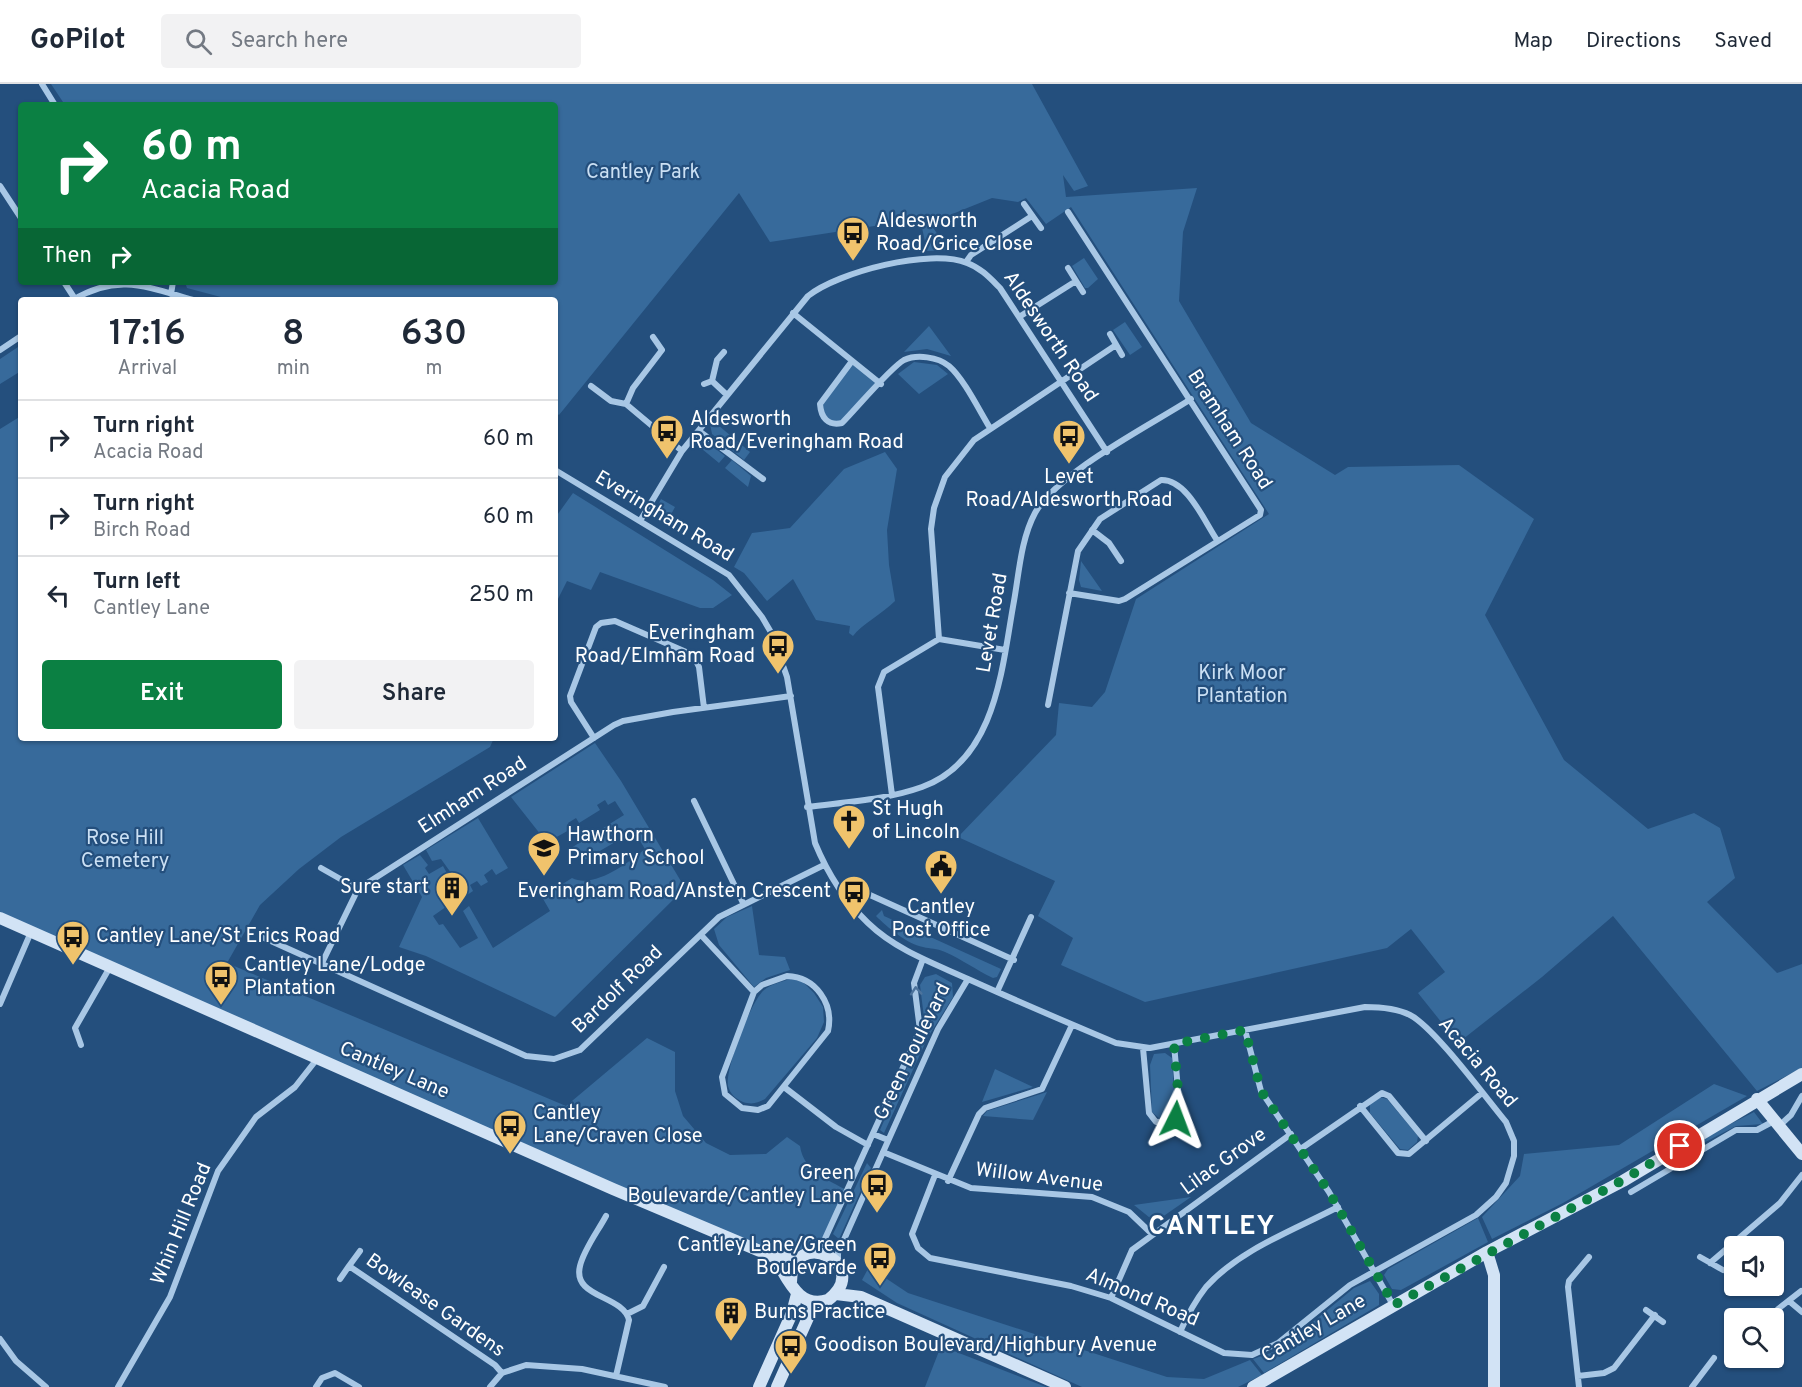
<!DOCTYPE html>
<style>
:root{--surface:#fff;--page:#f2f2f3;--text:#1f2937;--muted:#747a83;--line:#e0e1e3;--accent:#0b8043}
body{margin:0;font-family:Overpass,sans-serif;background:var(--page);color:var(--text);height:100vh;display:flex;flex-direction:column;font-size:22px;white-space:nowrap}
*{box-sizing:border-box;margin:0}
p{font-size:20px;color:var(--muted)}
.icon{flex:none;width:33px;height:33px;fill:none;stroke:currentColor;stroke-width:2;stroke-linecap:round;stroke-linejoin:round}
.map{position:relative;flex:1;overflow:hidden}
.details{position:absolute;left:18px;top:213px;width:540px;height:444px;display:flex;flex-direction:column;background:var(--surface);border-radius:6px;box-shadow:0 2px 4px #0004}
.details>*{flex:none}
.hud{position:absolute;left:18px;top:18px;width:540px;height:183px;border-radius:6px;box-shadow:0 2px 4px #0004;background:#0b8043;color:#fff;overflow:hidden}
.fabs{position:absolute;left:1724px;top:1152px;display:grid;gap:12px}
.fabs a{display:grid;place-items:center;width:60px;height:60px;border-radius:6px;background:var(--surface);box-shadow:0 2px 4px #0004;font-size:30px}
.pin{position:absolute;display:grid;place-items:center;width:51px;height:51px;color:#fff;margin:-26px;border:3px solid #fff;border-radius:50%;box-shadow:0 2px 6px #0007}
.me{position:absolute;width:66px;margin:-33px;rotate:3deg;stroke-linejoin:round;filter:drop-shadow(0 0 4px #0008)}
.turn{display:flex;align-items:center;gap:21px;height:126px;padding:0 24px;font-size:27px}
.turn .icon{width:78px;height:78px;stroke-width:2.5}
.turn b{display:block;font-size:42px;line-height:51px}
.then{display:flex;align-items:center;height:57px;padding:0 24px;background:#0003;gap:12px;font-size:22px}
.eta{display:flex;justify-content:space-evenly;align-items:center;height:102px;text-align:center}
.eta b{font-size:36px;font-weight:600;line-height:42px}
.primary-button{display:flex;gap:12px;margin-top:auto;padding:12px 24px}
.primary-button a{flex:1;height:69px;border-radius:6px;background:var(--accent);color:#fff;font-size:24px;font-weight:600;line-height:69px;text-align:center}
.primary-button a+a{background:var(--page);color:var(--text)}
ul{padding:0;list-style:none}
li{display:flex;align-items:center;gap:18px;height:78px;padding:0 24px;border-top:2px solid var(--line)}
li div{flex:1}
li b{display:block;font-size:22px}
li em{font-style:normal}
header{display:flex;align-items:center;gap:36px;box-sizing:border-box;height:84px;padding:0 30px;background:var(--surface);border-bottom:2px solid var(--line)}
header strong{font-size:28px}
nav{display:flex;gap:33px;margin-inline-start:auto;font-size:21px}
.search{width:420px;height:54px;background:var(--page);display:flex;align-items:center;gap:15px;box-sizing:border-box;padding:0 21px;border-radius:6px;color:var(--muted);font-size:22px}
.map>svg:first-child{display:block}
.green{fill:#376a9b}
.lines{fill:none;stroke-linecap:round;stroke-linejoin:round}
.street{stroke:#a8c7e5;stroke-width:6}
.secondary{stroke:#d2e3f5;stroke-width:12}
.oneway{stroke:#4c739c}
.route{stroke:#0b8043;stroke-width:10;stroke-dasharray:0 18}
.labels{text-anchor:middle;dominant-baseline:central;stroke-width:4.5;stroke-linejoin:round;paint-order:stroke}
.park-label{font-size:20px;fill:#cbe0f4;stroke:#244f7d}
.poi-label{font-size:20px;fill:#fff;stroke:#244f7d;text-anchor:start}
.street-label{font-size:20px;fill:#fff;stroke:#244f7d}
.district-label{font-size:26px;font-weight:bold;letter-spacing:1.5px;fill:#fff;stroke:#244f7d}
</style>
<header>
<strong>GoPilot</strong>
<div class="search"><svg class="icon" aria-label="search" viewBox="0 0 24 24"><circle cx="10" cy="10" r="6"/><path d="M15 15l6 6"/></svg>Search here</div>
<nav><a>Map</a><a>Directions</a><a>Saved</a></nav>
</header>
<div class="map">
<svg width="1802" height="1303" viewBox="0 0 1802 1303">
<rect width="100%" height="100%" fill="#244f7d"/>
<path class="green" d="M51,0H1032L1088,102L1074,107L1063,91L1066,113L1197,104L1183,148L1179,217L1251,339L1335,391L1348,383L1459,381L1534,435L1485,531L1564,676L1648,745L1694,729L1720,744L1735,794L1707,818L1777,889L1802,880V984L1757,1007L1613,832L1542,893L1458,959L1418,909L1445,888L1411,845L1387,864L1145,918L1061,881L1073,854L1038,832L1055,797L958,753L1056,651L1059,619L1092,623L1105,608L1136,515L1269,430L1071,123L1046,140L1026,114L1018,118L992,114L930,139L948,166L927,167L921,139H894L770,158L739,109L559,331L555,328V216H232L187,204L185,198H555V21H65Z
M1084,174L1098,195L1088,204H1085L1072,182Z
M1125,238L1142,263L1130,271L1113,246Z
M929,242L951,272L927,265L904,268Z
M21,261V287L0,300V275Z
M852,277L881,300L842,339L834,341L821,327L823,314Z
M914,278L937,281L948,290L919,310L898,290Z
M21,332V654H494L490,663L341,753L299,785L260,821L227,879L566,1022L647,954L675,968V1007L683,1032L706,1059L730,1071L766,1070L787,1053L800,1062C804,1088 827,1095 848,1107L823,1159L774,1173L0,834V345Z
M712,336L750,368L744,376L712,350L710,340Z
M701,357L708,359L725,372L719,379L696,360Z
M885,368L897,385L887,446L889,481L895,517C883,529 861,541 853,552L849,549L850,542L816,536L793,495L767,517L744,489L734,483L752,449L790,444L844,385Z
M732,376L751,392L748,403L725,384Z
M573,409L713,496L732,511L713,524H700L600,488L591,506L567,497L555,521V434Z
M661,415L675,423L667,438L657,433L655,426Z
M1081,477L1102,507L1081,503L1079,496Z
M595,659L621,697L685,804L555,933L426,872L399,863L422,813L403,781L420,771L428,781L425,784L429,790L443,782L460,813L433,832L439,841L443,840L460,864L478,854L463,827L469,822L493,864L550,827L542,813L572,794C594,805 628,779 645,765L634,747L581,778L571,764L624,731L615,717L608,721L605,716L597,721L600,726L579,739L576,734L568,739L571,745L553,755L556,761L552,765L511,713Z
M478,734L508,784L496,791L492,785L484,791L488,798L481,802L477,797L470,801L473,807L467,811L441,775L432,777L426,766Z
M752,822L759,871L785,873L790,886L766,894L754,903L719,861L714,845L727,833Z
M882,826L884,832L1001,885L997,893L993,894C976,886 963,876 945,868C936,864 931,865 923,863C907,860 887,843 876,832Z
M936,890L952,899L953,913L928,953L884,1049L880,1046L925,942L920,901L925,893Z
M790,895L802,897L814,909L823,923L824,938L817,954L765,1015C758,1019 752,1021 743,1018C736,1015 730,1010 728,1002C725,985 751,917 764,906C771,900 781,898 790,895Z
M1165,969L1172,974L1175,1026L1168,1034L1160,1035L1152,1028L1150,981L1154,970Z
M995,985L1033,1003L982,1018Z
M1714,1000L1747,1012L1563,1119L1492,1155L1482,1133L1520,1092L1524,1070L1619,1061Z
M1047,1008L1033,1036L983,1032L987,1027Z
M1379,1013L1387,1015L1418,1052L1417,1058L1408,1066L1400,1065L1370,1029V1020Z
M1754,1028L1763,1040L1736,1042L1692,1065L1707,1052Z
M867,1079L871,1084L839,1155L833,1150Z
M1191,1113L1155,1138L1134,1121Z
M1478,1134L1488,1158L1401,1206L1392,1205L1384,1191L1388,1185Z
M869,1183L908,1209L1167,1293L1204,1295L1250,1276L1262,1291L1238,1303H1082L897,1219L862,1196Z
M1370,1197L1379,1210V1221L1264,1289L1253,1275L1279,1266L1354,1204Z
M941,1262L1046,1303H925Z"/>
<g class="lines">
<path class="street" d="M42,0L55,21
M0,102L21,134
M1024,120L1041,144
M1068,128L1261,426L1260,431L1125,515L1119,517L1069,509
M966,178L971,171L1032,132
M1068,184L1083,208
M64,198L75,215
M171,210L173,198
M73,216C118,189 147,203 193,216
M793,229L881,300
M1019,233L1076,197
M1110,250L1122,271
M653,253L662,266L633,304L626,320L682,367
M0,266L21,252
M852,277L820,320C821,334 828,342 842,339C856,325 890,284 904,276C917,270 938,273 949,282C964,295 979,326 990,344
M712,297L727,311
M704,300L712,297L717,276L724,268
M591,302L611,317L626,320
M699,347L763,395
M555,386L729,491L762,533L772,550L787,593L815,759C827,788 845,817 868,839C896,866 933,879 968,895C1017,917 1066,938 1116,959L1150,964L1365,923C1380,923 1396,924 1410,931C1434,943 1486,1014 1506,1038L1514,1057V1072L1506,1099L1496,1113L1476,1131L1350,1201L1278,1259L1252,1271L1224,1269L1111,1214L1071,1202L930,1174L918,1164L912,1150L935,1091
M640,437L682,367L808,212C838,188 930,164 967,179C981,184 990,194 1000,204L1107,368
M1092,446L1109,459L1121,477
M939,555L931,445L934,424L945,393L974,356L1116,261
M1048,621L1078,467L1100,435L1161,396C1187,395 1204,437 1217,456
M594,654L571,618L570,612L596,543L601,539L615,537L693,571L699,583L704,624
M892,711L878,603L884,588L939,555L1005,566
M694,717L743,819
M807,723C845,718 886,716 922,703C997,676 1002,582 1014,517C1019,489 1021,455 1035,429C1058,388 1149,342 1191,315
M321,784L358,805
M870,811L1014,876
M701,851L754,908
M262,853L526,972L554,975L580,966L719,833L824,781
M322,879L358,805L614,641L623,637L673,628L791,612
M787,892C816,893 834,920 828,947L768,1022L758,1026L742,1024L725,1010L722,993L754,908L762,901Z
M997,908L1031,833
M0,920L31,848
M1245,946L1261,1007L1329,1108L1393,1221
M81,961L75,944L110,883
M1143,964L1149,1029L1156,1038L1172,1037L1180,1029L1174,960
M784,1003L836,1043L868,1061
M1360,1022L1398,1069L1409,1070L1482,1009
M1779,1042L1791,1031L1802,1012
M873,1050L888,1056
M1302,1064L1382,1009L1389,1012L1426,1057
M883,1068L971,1104L1092,1113L1129,1128L1152,1150
M948,1097L979,1030L985,1024L1042,1005L1072,941
M1631,1108L1736,1046H1757L1774,1037
M606,1132C598,1147 584,1165 580,1182C572,1214 623,1211 629,1236L616,1292
M360,1167L349,1182L495,1281L502,1289
M813,1167L823,1159L920,946L914,899L923,875
M1700,1173L1723,1186
M838,1179V1169L938,945L968,895
M1710,1179L1780,1119L1802,1091
M340,1195L349,1182
M1111,1214L1132,1166L1291,1050
M1789,1217L1802,1228
M1778,1225L1801,1207
M1646,1226L1663,1238
M627,1230L643,1222L664,1183
M1180,1248C1187,1232 1195,1217 1206,1203C1239,1166 1294,1146 1338,1123
M0,1255L16,1277L46,1303
M1578,1292L1604,1289L1614,1284L1655,1231
M118,1303L170,1213L218,1087L256,1033L295,1003L317,975
M316,1303L322,1294L335,1289L359,1303
M490,1303L502,1289L526,1281L582,1285L665,1303
M1579,1303L1568,1203L1569,1197L1589,1173
M1692,1303L1714,1274"/>
<path class="secondary" d="M0,834L613,1105L774,1173L799,1174
M1757,1015L1802,1070
M1487,1168L1494,1191V1303
M774,1173C788,1194 798,1226 828,1216C875,1180 791,1140 791,1198
M836,1210L861,1213L1065,1303
M759,1303L792,1229L797,1210
M777,1303L811,1227L820,1219
M1253,1303L1487,1168L1623,1097L1802,990"/>
</g>
<defs><path id="oneway-chevron" d="M-2-3.5L2.5 0L-2 3.5" fill="none" stroke-width="1.6" stroke-linecap="round" stroke-linejoin="round" transform="scale(1.5)"/></defs>
<use class="oneway" href="#oneway-chevron" transform="translate(916 907) rotate(-94)"/>
<g class="lines">
<path class="route" d="M1176,1035L1180,1029L1174,960L1245,946L1261,1007L1329,1108L1394,1221L1623,1096L1680,1062"/>
</g>
<defs>
<g id="bus-pin" transform="scale(1.725)"><path d="M0 17L-7.5 6A9.5 9.5 0 1 1 7.5 6Z" fill="#f0c36c" stroke="#244f7d"/><path d="M-5-6H5V4H4V6H2V4H-2V6H-4V4H-5ZM-3.5-4V0h7V-4ZM-3.5 1.2v1.5H-2V1.2ZM2 1.2v1.5H3.5V1.2Z" fill="#111"/></g>
<g id="church-pin" transform="scale(1.725)"><path d="M0 17L-7.5 6A9.5 9.5 0 1 1 7.5 6Z" fill="#f0c36c" stroke="#244f7d"/><path d="M-1.2-6h2.4v3.5h3.3v2.4h-3.3V6h-2.4V-.1h-3.3v-2.4h3.3Z" fill="#111"/></g>
<g id="school-pin" transform="scale(1.725)"><path d="M0 17L-7.5 6A9.5 9.5 0 1 1 7.5 6Z" fill="#f0c36c" stroke="#244f7d"/><path d="M0-5L7-2L0 1L-7-2ZM-4 1L0 2.5L4 1V4Q0 6-4 4Z" fill="#111"/></g>
<g id="civic-pin" transform="scale(1.725)"><path d="M0 17L-7.5 6A9.5 9.5 0 1 1 7.5 6Z" fill="#f0c36c" stroke="#244f7d"/><path d="M-.6-6.5H3V-4.5H.6V-3L4-1V1h2V6H-6V1h2V-1L-.6-3ZM-1.2 2.5V6h2.4V2.5Z" fill="#111"/></g>
<g id="building-pin" transform="scale(1.725)"><path d="M0 17L-7.5 6A9.5 9.5 0 1 1 7.5 6Z" fill="#f0c36c" stroke="#244f7d"/><path d="M-4-6H4V6H1V3H-1V6H-4ZM-2.5-4.3h1.7v1.8h-1.7ZM.8-4.3h1.7v1.8H.8ZM-2.5-1h1.7V.8h-1.7ZM.8-1h1.7V.8H.8Z" fill="#111"/></g>
</defs>
<g fill-rule="evenodd">
<use href="#bus-pin" x="853" y="149"/>
<use href="#bus-pin" x="667" y="347"/>
<use href="#bus-pin" x="1069" y="352"/>
<use href="#bus-pin" x="778" y="562"/>
<use href="#church-pin" x="849" y="737"/>
<use href="#school-pin" x="544" y="764"/>
<use href="#civic-pin" x="941" y="782"/>
<use href="#building-pin" x="452" y="804"/>
<use href="#bus-pin" x="854" y="808"/>
<use href="#bus-pin" x="73" y="853"/>
<use href="#bus-pin" x="221" y="893"/>
<use href="#bus-pin" x="510" y="1042"/>
<use href="#bus-pin" x="877" y="1101"/>
<use href="#bus-pin" x="880" y="1174"/>
<use href="#building-pin" x="731" y="1229"/>
<use href="#bus-pin" x="791" y="1262"/>
</g>
<g class="labels">
<g class="park-label">
<text x="643" y="89">Cantley Park</text>
<text x="1242" y="590">Kirk Moor<tspan x="1242" dy="23">Plantation</tspan></text>
<text x="125" y="755">Rose Hill<tspan x="125" dy="23">Cemetery</tspan></text>
</g>
<g class="poi-label">
<text x="876" y="138">Aldesworth<tspan x="876" dy="23">Road/Grice Close</tspan></text>
<text x="690" y="336">Aldesworth<tspan x="690" dy="23">Road/Everingham Road</tspan></text>
<text x="1069" y="394" text-anchor="middle">Levet<tspan x="1069" dy="23">Road/Aldesworth Road</tspan></text>
<text x="755" y="550" text-anchor="end">Everingham<tspan x="755" dy="23">Road/Elmham Road</tspan></text>
<text x="872" y="726">St Hugh<tspan x="872" dy="23">of Lincoln</tspan></text>
<text x="567" y="752">Hawthorn<tspan x="567" dy="23">Primary School</tspan></text>
<text x="429" y="804" text-anchor="end">Sure start</text>
<text x="831" y="808" text-anchor="end">Everingham Road/Ansten Crescent</text>
<text x="941" y="824" text-anchor="middle">Cantley<tspan x="941" dy="23">Post Office</tspan></text>
<text x="96" y="853">Cantley Lane/St Erics Road</text>
<text x="244" y="882">Cantley Lane/Lodge<tspan x="244" dy="23">Plantation</tspan></text>
<text x="533" y="1030">Cantley<tspan x="533" dy="23">Lane/Craven Close</tspan></text>
<text x="854" y="1090" text-anchor="end">Green<tspan x="854" dy="23">Boulevarde/Cantley Lane</tspan></text>
<text x="857" y="1162" text-anchor="end">Cantley Lane/Green<tspan x="857" dy="23">Boulevarde</tspan></text>
<text x="754" y="1229">Burns Practice</text>
<text x="814" y="1262">Goodison Boulevard/Highbury Avenue</text>
</g>
<g class="street-label">
<text transform="translate(1050 253) rotate(56)">Aldesworth Road</text>
<text transform="translate(1229 346) rotate(57)">Bramham Road</text>
<text transform="translate(664 433) rotate(31)">Everingham Road</text>
<text transform="translate(993 539) rotate(-80)">Levet Road</text>
<text transform="translate(473 712) rotate(-33)">Elmham Road</text>
<text transform="translate(618 906) rotate(-44)">Bardolf Road</text>
<text transform="translate(913 968) rotate(-64)">Green Boulevard</text>
<text transform="translate(1477 979) rotate(50)">Acacia Road</text>
<text transform="translate(394 987) rotate(23)">Cantley Lane</text>
<text transform="translate(1224 1078) rotate(-36)">Lilac Grove</text>
<text transform="translate(1039 1094) rotate(7)">Willow Avenue</text>
<text transform="translate(182 1140) rotate(-68)">Whin Hill Road</text>
<text transform="translate(1142 1214) rotate(23)">Almond Road</text>
<text transform="translate(435 1222) rotate(35)">Bowlease Gardens</text>
<text transform="translate(1314 1245) rotate(-30)">Cantley Lane</text>
</g>
<g class="district-label">
<text x="1212" y="1143">CANTLEY</text>
</g>
</g>
</svg>
<div class="fabs">
<a><svg class="icon" aria-label="sound" viewBox="0 0 24 24"><path d="M4 9h4l5-4v14l-5-4H4zM17 9q2 3 0 6"/></svg></a>
<a><svg class="icon" aria-label="search" viewBox="0 0 24 24"><circle cx="10" cy="10" r="6"/><path d="M15 15l6 6"/></svg></a>
</div>
<div class="pin" style="left:1680px;top:1062px;background:#d93025"><svg class="icon" aria-label="arrive" viewBox="0 0 24 24"><path d="M6 21V4h12l-3 4 3 4H6"/></svg></div>
<svg class="me" style="left:1176px;top:1035px" viewBox="-20 -20 40 40"><path d="M0-17L14 15 0 8-14 15z" fill="#0b8043" stroke="#fff" stroke-width="4"/></svg>
<div class="hud">
<div class="turn"><svg class="icon" aria-label="right" viewBox="0 0 24 24"><path d="M7 20v-9h11M14 6l5 5-5 5"/></svg><div><b>60 m</b>Acacia Road</div></div>
<div class="then">Then<svg class="icon" aria-label="right" viewBox="0 0 24 24"><path d="M7 20v-9h11M14 6l5 5-5 5"/></svg></div>
</div>
<section class="details">
<div class="eta">
<div><b>17:16</b><p>Arrival</p></div>
<div><b>8</b><p>min</p></div>
<div><b>630</b><p>m</p></div>
</div>
<ul>
<li><svg class="icon" aria-label="right" viewBox="0 0 24 24"><path d="M7 20v-9h11M14 6l5 5-5 5"/></svg><div><b>Turn right</b><p>Acacia Road</p></div><em>60 m</em></li>
<li><svg class="icon" aria-label="right" viewBox="0 0 24 24"><path d="M7 20v-9h11M14 6l5 5-5 5"/></svg><div><b>Turn right</b><p>Birch Road</p></div><em>60 m</em></li>
<li><svg class="icon" aria-label="left" viewBox="0 0 24 24"><path d="M17 20v-9H6M10 6l-5 5 5 5"/></svg><div><b>Turn left</b><p>Cantley Lane</p></div><em>250 m</em></li>
</ul>
<div class="primary-button"><a>Exit</a><a>Share</a></div>
</section>
</div>
